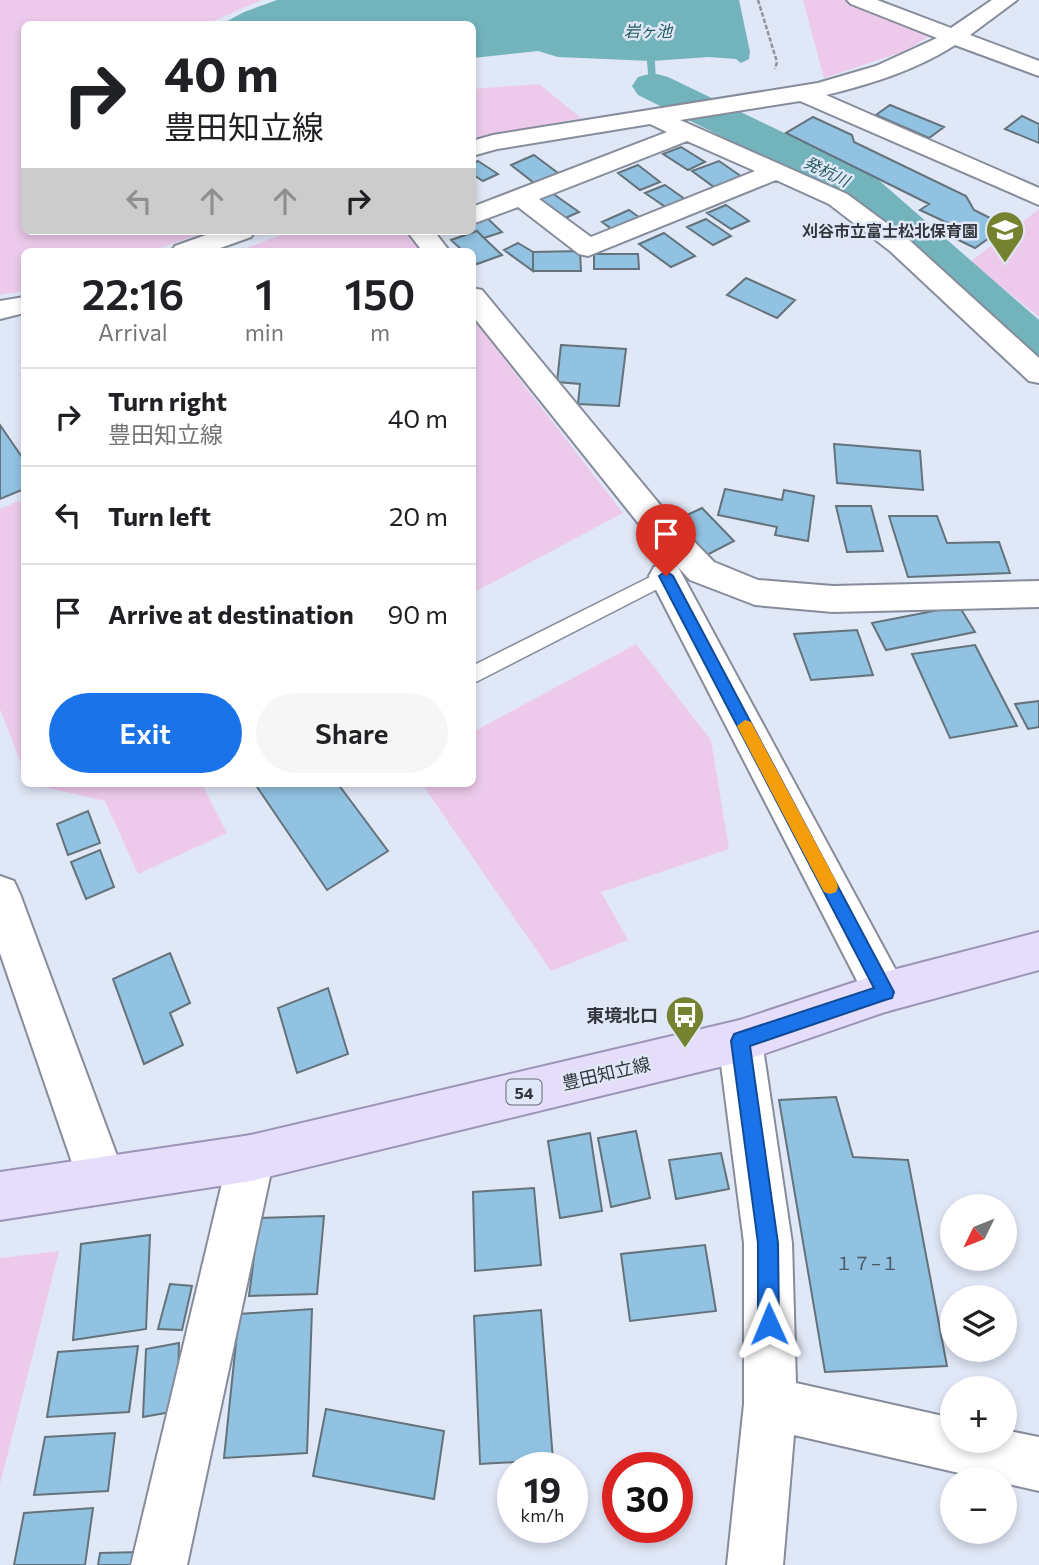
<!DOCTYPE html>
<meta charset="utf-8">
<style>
:root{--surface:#fff;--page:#f6f6f6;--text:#202124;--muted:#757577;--line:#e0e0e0;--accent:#1a73e8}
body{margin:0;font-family:Commissioner,"Noto Sans JP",sans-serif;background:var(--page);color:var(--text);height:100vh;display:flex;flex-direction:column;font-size:26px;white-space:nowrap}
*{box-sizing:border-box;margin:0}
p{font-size:23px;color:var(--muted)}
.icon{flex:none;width:38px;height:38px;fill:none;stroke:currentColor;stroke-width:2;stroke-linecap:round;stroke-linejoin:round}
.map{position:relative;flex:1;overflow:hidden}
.panel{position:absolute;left:21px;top:248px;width:455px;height:539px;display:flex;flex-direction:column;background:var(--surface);border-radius:10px;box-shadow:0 4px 10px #0003}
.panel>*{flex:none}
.hud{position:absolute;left:21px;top:21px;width:455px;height:214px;border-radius:10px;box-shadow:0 4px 10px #0003;background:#fff;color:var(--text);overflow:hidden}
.needle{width:46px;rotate:227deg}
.buttons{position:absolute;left:940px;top:1194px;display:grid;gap:14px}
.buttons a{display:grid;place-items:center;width:77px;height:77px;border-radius:50%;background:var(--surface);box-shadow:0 4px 10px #0003;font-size:35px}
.speed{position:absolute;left:497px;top:1452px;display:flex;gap:14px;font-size:35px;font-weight:700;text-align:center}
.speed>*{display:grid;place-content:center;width:91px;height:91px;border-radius:50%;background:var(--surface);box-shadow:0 4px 10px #0003;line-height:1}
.speed small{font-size:18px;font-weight:400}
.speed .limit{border:10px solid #d22;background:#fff;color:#111}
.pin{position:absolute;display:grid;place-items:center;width:60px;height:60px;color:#fff;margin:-72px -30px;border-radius:50% 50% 50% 0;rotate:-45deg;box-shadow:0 0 7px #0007}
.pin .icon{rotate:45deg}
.me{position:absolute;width:77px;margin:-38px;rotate:359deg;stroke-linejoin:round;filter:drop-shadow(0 0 5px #0008)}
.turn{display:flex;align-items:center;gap:24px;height:147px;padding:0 28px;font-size:32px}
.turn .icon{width:91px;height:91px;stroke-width:2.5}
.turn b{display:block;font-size:49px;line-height:60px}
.lanes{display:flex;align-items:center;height:66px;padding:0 28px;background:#0003;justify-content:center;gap:35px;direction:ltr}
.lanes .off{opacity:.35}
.eta{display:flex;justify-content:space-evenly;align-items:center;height:119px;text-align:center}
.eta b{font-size:42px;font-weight:600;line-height:49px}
.cta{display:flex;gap:14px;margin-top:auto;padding:14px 28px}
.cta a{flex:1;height:80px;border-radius:42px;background:var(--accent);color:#fff;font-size:28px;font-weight:600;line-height:80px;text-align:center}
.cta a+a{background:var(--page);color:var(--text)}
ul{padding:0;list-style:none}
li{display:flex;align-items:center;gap:21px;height:98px;padding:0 28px;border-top:2px solid var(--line)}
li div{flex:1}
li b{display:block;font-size:26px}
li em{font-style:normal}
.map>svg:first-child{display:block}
.green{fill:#edcaec}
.water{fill:#72b3bc}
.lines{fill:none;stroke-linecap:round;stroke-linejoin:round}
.stream{fill:#72b3bc;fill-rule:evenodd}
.river{fill:#72b3bc;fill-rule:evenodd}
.building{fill:#92c2e1;stroke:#64727b;stroke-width:2}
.service-casing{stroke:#868c9a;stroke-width:3}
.minor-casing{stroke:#868c9a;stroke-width:4}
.primary-casing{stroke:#9b94b6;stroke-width:4}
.path{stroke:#8f949f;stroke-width:2.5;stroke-dasharray:4.5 2;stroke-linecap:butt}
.service{fill:#fff;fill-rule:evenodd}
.minor{fill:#fff;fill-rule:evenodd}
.primary{fill:#e5ddfa;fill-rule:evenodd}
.route{fill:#1a73e8;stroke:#114b97;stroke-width:2}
.slow{fill:#f59e0b}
.labels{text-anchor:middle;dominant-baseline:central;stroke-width:5;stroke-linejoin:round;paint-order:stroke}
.far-water-label{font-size:16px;font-style:italic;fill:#235b62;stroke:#e0e7f6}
.far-poi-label{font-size:16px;font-weight:bold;fill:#33363c;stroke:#e0e7f6;text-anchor:end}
.shield{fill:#e0e7f6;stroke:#676b74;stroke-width:2}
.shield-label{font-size:16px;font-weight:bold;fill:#33363c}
.poi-label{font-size:18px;font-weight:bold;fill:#33363c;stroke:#e0e7f6;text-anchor:end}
.street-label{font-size:18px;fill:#33363c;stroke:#e0e7f6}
.near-number-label{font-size:18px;fill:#4b5965}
</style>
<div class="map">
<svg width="1039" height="1565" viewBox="0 0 1039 1565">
<rect width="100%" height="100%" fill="#e0e7f6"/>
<path class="green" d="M0,0H262L206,24H24V231H208L148,252H24V291L0,295Z
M803,0H844L933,34L905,51L824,78Z
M539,84L581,118L489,135L473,141V89Z
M1039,209V317L970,262Z
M292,231H404L420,252H236Z
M473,319L623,513L473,593H472Z
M24,499V771L0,709V509Z
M636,644L711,740L729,849L601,892L628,940L551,971L422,784H472L473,732Z
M30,784H202L227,833L138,874L105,801Z
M59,1251L0,1484V1258Z"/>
<path class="water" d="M277,0H739L750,52L749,59L741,63L736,59L709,57L651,61L558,57L538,51L473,58L472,24H222L244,12Z"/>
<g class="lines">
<path class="stream" d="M641,47H645L655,61L656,88L649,86L647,61L639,48Z"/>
<path class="river" d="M653,73L668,77L874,176L1039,320V364L1020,360L842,196L638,95L632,86L638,77Z"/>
</g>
<path class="building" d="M890,105L944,127L929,138L876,115Z
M1022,116L1039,124V143L1005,129Z
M813,117L852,135L854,142L966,196L974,210L1006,226L975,248L942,232L952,225L920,210L929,204L786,133Z
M681,147L705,162L688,170L663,154Z
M534,155L562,176L538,186L511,165Z
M478,161L498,174L483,181L472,174V164Z
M719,161L745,179L718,190L692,171Z
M638,165L660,182L640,190L618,173Z
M665,185L689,202L670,210L645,193Z
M552,193L579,212L563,219L537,200Z
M726,205L749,221L731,229L707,213Z
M629,210L643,220L616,232L602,222Z
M487,218L502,232L484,238L477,231L467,234L463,231H472V224Z
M706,219L731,236L713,245L687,227Z
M477,231L484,238L502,255L477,264L472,260V252H464L451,240Z
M664,233L695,256L671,267L639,244Z
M518,243L533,252V271L504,250Z
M580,251L581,271H533V252Z
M594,254H638L639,269H594Z
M746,278L795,300L777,318L727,295Z
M561,345L626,349L619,406L578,404L580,384L557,382Z
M0,425L24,460V489L0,499Z
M834,444L920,451L923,490L837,483Z
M725,489L782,500L784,490L814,496L808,541L775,535L777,527L718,515Z
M836,506H871L883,551L847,552Z
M702,508L734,541L705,556L674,521Z
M889,516H937L947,543L999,542L1010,573L908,577Z
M959,606L975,632L886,650L872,623Z
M857,630L873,675L811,680L794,634Z
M975,645L1017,726L950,738L912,654Z
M1039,701V727L1028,729L1015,704Z
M255,784H338L388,851L327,890Z
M88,811L100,843L68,855L57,824Z
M100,850L114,887L86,899L71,862Z
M170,953L190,1003L170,1013L183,1045L144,1064L113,979Z
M328,988L348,1054L297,1073L278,1008Z
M836,1097L853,1157L908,1160L947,1366L825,1372L779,1100Z
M636,1131L650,1198L611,1207L598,1138Z
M590,1133L602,1211L560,1218L548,1141Z
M721,1153L729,1189L676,1199L669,1160Z
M534,1188L541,1265L475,1271L473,1192Z
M324,1216L317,1294L249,1296L259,1218Z
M150,1235L146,1329L73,1340L81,1244Z
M705,1245L716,1311L630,1321L621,1254Z
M170,1284L192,1286L182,1330L158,1329Z
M312,1309L307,1453L224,1458L239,1314Z
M541,1310L553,1460L480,1464L474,1316Z
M179,1343L177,1411L143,1417L146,1349Z
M138,1346L129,1412L47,1417L58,1352Z
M326,1409L444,1431L434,1499L313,1476Z
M115,1433L108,1491L34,1495L45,1437Z
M93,1508L85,1565H14L24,1513Z
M141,1552L139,1565H98L100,1553Z"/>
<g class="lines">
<g class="service-casing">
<path id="service" d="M666,569L673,571L676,576L673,581L472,684V666Z"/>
</g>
<g class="minor-casing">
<path id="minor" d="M847,0H877L951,28L992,0H1017L970,35L1039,61V76L955,45C916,70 871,84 826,95L1039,188V205L800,101L680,120L847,194L908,239L1039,358V383L1029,381L890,251L829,204L776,180L588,256L579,254L518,207L472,224V207L667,132L650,124L497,149L472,156V141L493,135L818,83L876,66L937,38L851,4ZM687,141L755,171L591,237L539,199Z
M217,231H255L251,237L209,252H171L175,246Z
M407,231H434L450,252H423Z
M472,288L482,290L671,518L714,562L758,580L833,586L1039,581V607L833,612L755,605L690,580L647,534L472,315Z
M24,297V313L0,319V301Z
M666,563L678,567L900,978L907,992L900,1006L885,1012L870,1006L649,576L654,567Z
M0,876L14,881L20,894L126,1180L119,1197L102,1204L85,1197L78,1180L0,953Z
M740,1020L756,1026L762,1041L792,1243L796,1383L952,1418V1440H1004V1430L1039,1437V1491L1004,1483V1479H985L794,1435L783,1565H727L744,1404V1243L718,1041L724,1026Z
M251,1135L268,1141L274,1158L187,1565H131L228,1158L234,1141Z"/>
</g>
<g class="primary-casing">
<path id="primary" d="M1039,932V970L885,1012L740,1062L251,1181L0,1220V1172L251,1135L740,1020L885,972Z"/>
</g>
<path class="path" d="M758,0L777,62L775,69"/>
<use href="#service" class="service"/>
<use href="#minor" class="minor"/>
<use href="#primary" class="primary"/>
</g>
<path class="route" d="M666,571L673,576L894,992L892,998L885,1000L750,1046L778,1243L779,1324L776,1331L769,1334L762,1331L758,1324V1243L731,1041L734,1034L740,1032L874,988L659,576Z"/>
<path class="slow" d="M745,720L751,722L836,881L838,887L836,892L830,894L824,892L737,726Z"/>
<defs>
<g id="school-pin" transform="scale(2.0125)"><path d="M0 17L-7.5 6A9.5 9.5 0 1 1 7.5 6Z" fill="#75822f" stroke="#e0e7f6"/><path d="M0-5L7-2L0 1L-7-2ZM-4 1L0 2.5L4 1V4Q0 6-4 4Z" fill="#fff"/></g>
<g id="bus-pin" transform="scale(2.0125)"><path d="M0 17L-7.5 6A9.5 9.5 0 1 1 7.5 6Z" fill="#75822f" stroke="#e0e7f6"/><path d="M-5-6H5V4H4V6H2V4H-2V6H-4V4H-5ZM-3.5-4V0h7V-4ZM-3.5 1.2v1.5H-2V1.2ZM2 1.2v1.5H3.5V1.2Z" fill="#fff"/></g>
</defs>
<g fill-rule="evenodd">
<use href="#school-pin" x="1005" y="230"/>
<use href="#bus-pin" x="685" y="1015"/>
</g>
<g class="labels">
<g class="far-water-label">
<text x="648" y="30">岩ヶ池</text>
<text transform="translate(827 171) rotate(26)">発杭川</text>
</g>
<g class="far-poi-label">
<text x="978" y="230">刈谷市立富士松北保育園</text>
</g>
<rect class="shield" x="506.5" y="1079.5" width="35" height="25" rx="5"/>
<g class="shield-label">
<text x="524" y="1092">54</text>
</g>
<g class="poi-label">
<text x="658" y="1015">東境北口</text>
</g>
<g class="street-label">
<text transform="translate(606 1073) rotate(-13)">豊田知立線</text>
</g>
<g class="near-number-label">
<text x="867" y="1263">１７−１</text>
</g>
</g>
</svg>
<div class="buttons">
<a><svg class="needle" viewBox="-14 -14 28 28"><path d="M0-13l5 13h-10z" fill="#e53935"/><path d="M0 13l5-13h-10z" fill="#757577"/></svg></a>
<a><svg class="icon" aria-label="layers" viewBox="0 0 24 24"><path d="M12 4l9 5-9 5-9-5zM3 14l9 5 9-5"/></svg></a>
<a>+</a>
<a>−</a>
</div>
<div class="speed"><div>19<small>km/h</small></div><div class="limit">30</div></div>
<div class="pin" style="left:666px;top:576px;background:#d93025"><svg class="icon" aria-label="arrive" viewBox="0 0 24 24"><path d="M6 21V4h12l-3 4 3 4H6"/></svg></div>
<svg class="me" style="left:769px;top:1324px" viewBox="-20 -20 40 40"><path d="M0-17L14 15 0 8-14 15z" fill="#1a73e8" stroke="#fff" stroke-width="4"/></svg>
<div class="hud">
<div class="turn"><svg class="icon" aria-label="right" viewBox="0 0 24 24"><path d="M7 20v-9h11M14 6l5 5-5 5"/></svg><div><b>40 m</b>豊田知立線</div></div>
<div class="lanes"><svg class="icon off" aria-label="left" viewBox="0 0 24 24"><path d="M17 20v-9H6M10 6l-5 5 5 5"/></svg><svg class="icon off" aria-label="ahead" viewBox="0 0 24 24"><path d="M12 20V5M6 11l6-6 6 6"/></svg><svg class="icon off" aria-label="ahead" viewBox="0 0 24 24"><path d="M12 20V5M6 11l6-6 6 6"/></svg><svg class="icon" aria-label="right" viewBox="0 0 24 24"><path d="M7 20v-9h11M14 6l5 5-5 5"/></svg></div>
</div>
<section class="panel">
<div class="eta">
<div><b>22:16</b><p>Arrival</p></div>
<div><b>1</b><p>min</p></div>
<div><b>150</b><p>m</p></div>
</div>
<ul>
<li><svg class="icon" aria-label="right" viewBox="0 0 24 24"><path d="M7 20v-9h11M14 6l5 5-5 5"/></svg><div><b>Turn right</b><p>豊田知立線</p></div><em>40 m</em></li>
<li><svg class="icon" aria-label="left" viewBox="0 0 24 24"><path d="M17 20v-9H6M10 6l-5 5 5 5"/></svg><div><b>Turn left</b></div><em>20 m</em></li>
<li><svg class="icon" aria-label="arrive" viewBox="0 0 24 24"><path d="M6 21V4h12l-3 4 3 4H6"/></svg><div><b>Arrive at destination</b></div><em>90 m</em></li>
</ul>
<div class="cta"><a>Exit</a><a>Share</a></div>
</section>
</div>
